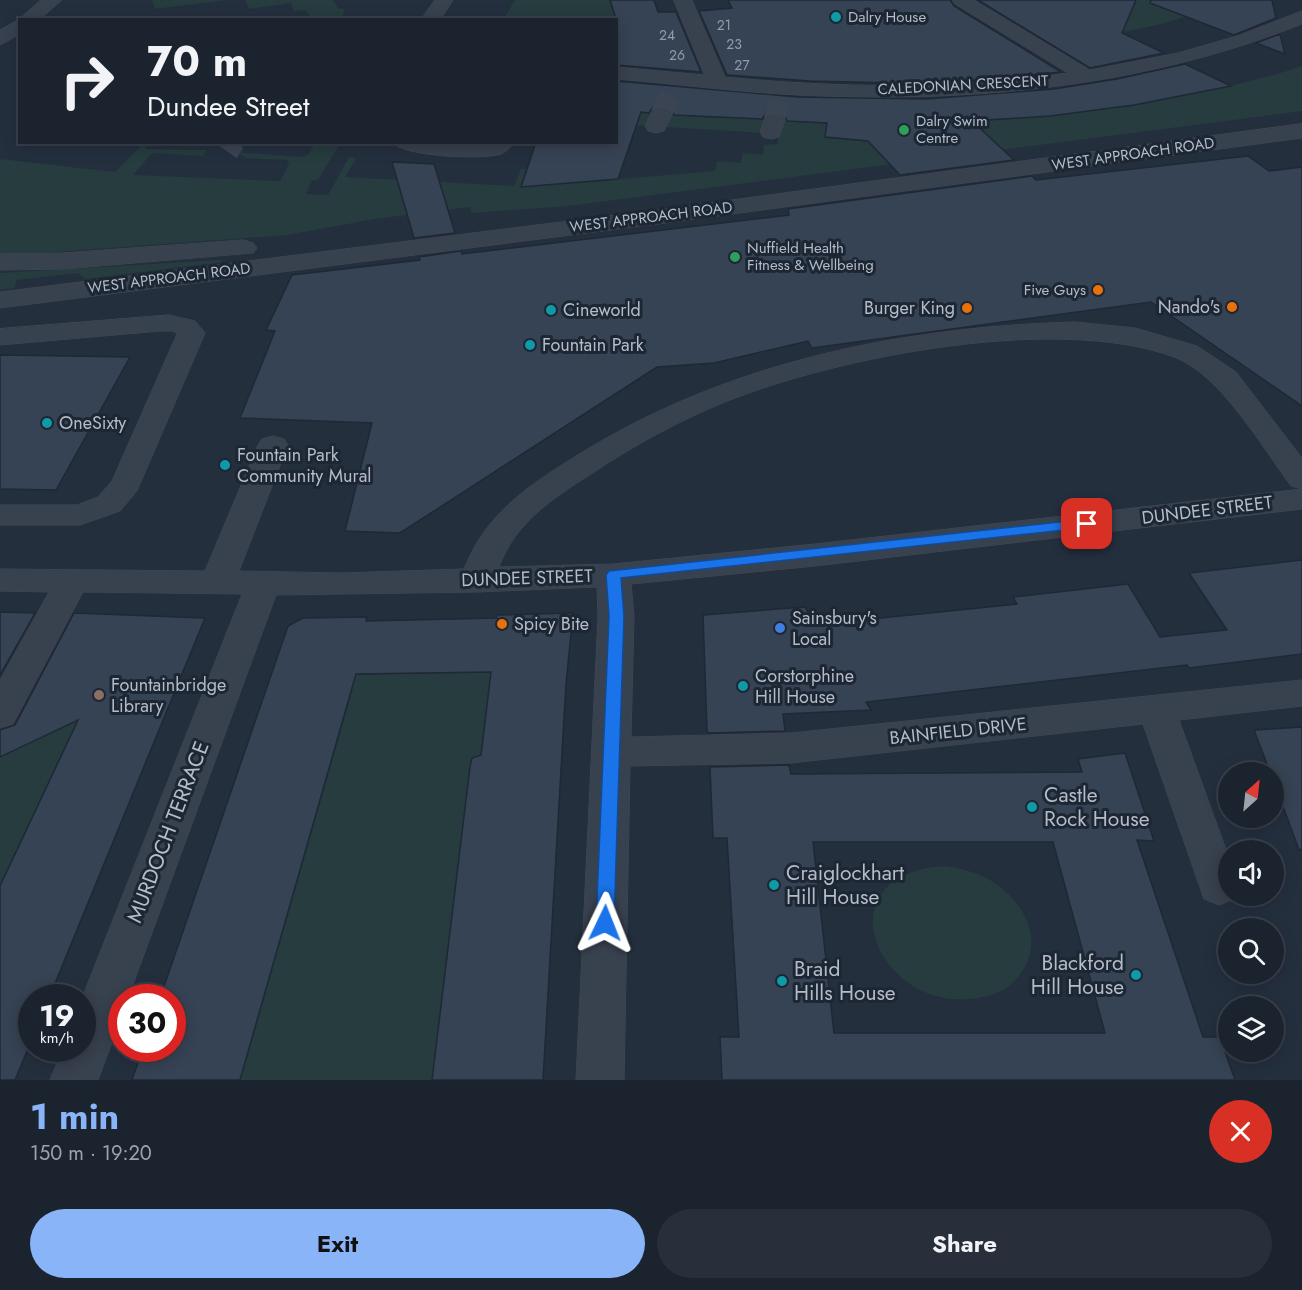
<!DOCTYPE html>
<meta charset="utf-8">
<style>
:root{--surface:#1b232e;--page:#282f3a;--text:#f1f3f6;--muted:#a0a4aa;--line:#39404a;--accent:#8ab4f8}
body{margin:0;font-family:Jost,sans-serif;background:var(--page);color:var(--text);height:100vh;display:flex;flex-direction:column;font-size:22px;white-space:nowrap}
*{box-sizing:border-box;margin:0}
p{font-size:20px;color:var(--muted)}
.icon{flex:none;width:33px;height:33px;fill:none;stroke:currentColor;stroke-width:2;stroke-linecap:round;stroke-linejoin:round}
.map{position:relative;height:1080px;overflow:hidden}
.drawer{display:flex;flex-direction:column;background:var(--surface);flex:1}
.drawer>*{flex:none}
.guide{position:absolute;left:18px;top:18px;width:600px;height:126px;border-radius:0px;box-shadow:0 3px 15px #0003,0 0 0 2px var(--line);background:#1b232e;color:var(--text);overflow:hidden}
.needle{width:39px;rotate:27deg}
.buttons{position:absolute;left:1218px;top:762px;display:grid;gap:12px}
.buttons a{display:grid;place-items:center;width:66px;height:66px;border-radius:50%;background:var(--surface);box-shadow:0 3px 15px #0003,0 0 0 2px var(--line);font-size:30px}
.speed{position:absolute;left:18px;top:984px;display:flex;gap:12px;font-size:30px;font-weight:700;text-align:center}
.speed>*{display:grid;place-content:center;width:78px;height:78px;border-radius:50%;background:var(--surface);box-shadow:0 3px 15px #0003,0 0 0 2px var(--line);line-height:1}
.speed small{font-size:15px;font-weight:400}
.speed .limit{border:9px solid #d22;background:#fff;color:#111}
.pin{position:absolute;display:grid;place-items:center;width:51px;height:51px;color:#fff;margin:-26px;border-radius:12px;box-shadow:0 3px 9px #0006}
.me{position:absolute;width:66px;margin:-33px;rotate:2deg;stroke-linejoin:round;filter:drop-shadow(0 0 4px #0008)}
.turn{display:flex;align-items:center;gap:21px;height:126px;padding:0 30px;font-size:27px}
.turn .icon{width:78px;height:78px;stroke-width:2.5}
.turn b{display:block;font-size:42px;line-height:51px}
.round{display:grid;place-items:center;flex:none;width:63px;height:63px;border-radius:32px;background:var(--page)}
.summary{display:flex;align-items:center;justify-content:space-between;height:102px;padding:0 30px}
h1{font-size:36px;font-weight:700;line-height:45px;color:var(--accent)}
.action{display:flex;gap:12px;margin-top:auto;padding:12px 30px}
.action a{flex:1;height:69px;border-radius:36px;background:var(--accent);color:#111;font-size:24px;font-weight:700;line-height:69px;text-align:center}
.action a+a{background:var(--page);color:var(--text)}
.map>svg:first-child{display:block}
.green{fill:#263c3f}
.building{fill:#364354;stroke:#1f2835;stroke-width:1.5;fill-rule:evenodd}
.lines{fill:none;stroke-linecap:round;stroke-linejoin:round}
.minor-tunnel{stroke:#3a4453;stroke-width:21;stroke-dasharray:21 10;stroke-linecap:butt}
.minor-casing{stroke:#414a57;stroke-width:1}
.minor{fill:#38414e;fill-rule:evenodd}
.route{fill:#1a73e8;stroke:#114b97;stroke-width:1.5}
.culture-dot{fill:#0f9aa8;stroke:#1d2633;stroke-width:2}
.leisure-dot{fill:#2e9e5b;stroke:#1d2633;stroke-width:2}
.food-dot{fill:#e8710a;stroke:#1d2633;stroke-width:2}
.shop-dot{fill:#3f7fe0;stroke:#1d2633;stroke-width:2}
.education-dot{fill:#8d6e63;stroke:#1d2633;stroke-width:2}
.labels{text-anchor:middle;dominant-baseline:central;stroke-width:6;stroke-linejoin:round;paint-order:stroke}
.far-number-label{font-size:14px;fill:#929caa}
.far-poi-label{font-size:15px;fill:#b4bcc9;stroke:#1d2633;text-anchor:start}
.far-street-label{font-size:15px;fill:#b4bcc9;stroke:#1d2633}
.poi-label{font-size:18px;fill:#b4bcc9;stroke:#1d2633;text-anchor:start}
.street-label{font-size:18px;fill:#b4bcc9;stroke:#1d2633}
.near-poi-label{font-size:21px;fill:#b4bcc9;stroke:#1d2633;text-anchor:start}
.near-street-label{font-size:21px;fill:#b4bcc9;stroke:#1d2633}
</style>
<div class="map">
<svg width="1302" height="1080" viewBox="0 0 1302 1080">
<rect width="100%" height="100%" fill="#242f3e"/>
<path class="green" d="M152,0H227L155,9Z
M245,0H333L338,8L345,9L342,17L359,19H311L306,10L294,11L291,3L249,9Z
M515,0H611L616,20H503Z
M1031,0H1189L1191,15L1162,24L1093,38Z
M1302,66V111L568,206L472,213L470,207L375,219L287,235L0,256V159L115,172L144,143H149L145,149L207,150L203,156L152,153L133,175L280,181L289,164L287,160L246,158L237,152L300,157L309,154L315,143L341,142L318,180H312L306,194L328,195L349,157L356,158L345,177L514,186L521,169L578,171L574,183L715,171L717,161L741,163L743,153L763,155L764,145L777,144L780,134L617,124V108L711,118L712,116L827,123L825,137L848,140L990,138L972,121C1083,109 1195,102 1302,66Z
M221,260L223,262L86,279L78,273L17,280L14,288L0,290V273Z
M502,672L489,684L481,755L472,758L432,1080H240L351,695L342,675Z
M78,720L0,886V755Z
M946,866C962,869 978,872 993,882C1032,907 1048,954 1008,987C997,995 982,998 969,999C875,1007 821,873 946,866Z"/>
<path class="building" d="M610,0H654L658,12H676L701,72L616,65V19Z
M728,0H950L954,6L1061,72L982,80L896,83L810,81L727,75L699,11L732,8Z
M978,0H1136L1122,33L1164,53L1090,68Z
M1151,0H1272L1276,18L1234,35L1150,3Z
M1280,34L1285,54L1256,43Z
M1185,64L1231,86L1134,105L1050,116L972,121L1014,160L900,175L868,141L825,137L827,123L787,121L784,114L774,112L766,113L762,119L674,115L671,108L661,106L653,107L649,113L641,112L618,179L521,187L536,142H616V81L798,97L927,99L1054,89L1117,79Z
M1248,156L1269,171L1302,167V406L1151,302L812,348L808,341L714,363L657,367L400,533L345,531L372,423L240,418L275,331L266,330L292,275L420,260L419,257L461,251L462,254L789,215L788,209L1032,176L1036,180Z
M392,162L434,164L455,233L414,238Z
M0,355L130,357L56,490L0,489Z
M1302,560V654L1189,668L1187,665L866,702L871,710L783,714L785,731L709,733L707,731L703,615L805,607L815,624H822L1017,604L1013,597L1128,584L1160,637L1227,630L1189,573Z
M0,612L35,613L0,675Z
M74,613L205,618L49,998H32V1039L15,1080H0V886L78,720L0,757V730L15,725Z
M573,613L566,684L543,1080H432L470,767L472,758L481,755L491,672L356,674L240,1080H132L143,1048H172V998H160L288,626L303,618L367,617L366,621L497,618L496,615Z
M1302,727V849L1299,850L1274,782V772H1270L1254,730Z
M1125,753L1154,841L1137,840L1203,1037H1220L1235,1080H722L720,1037H739L727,838H713L710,767L789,765L791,774L1082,772L1078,759ZM813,842H1053L1105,1033H834Z"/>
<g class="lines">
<path class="minor-tunnel" d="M661,114L672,92
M774,120L780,99
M228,152L235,142"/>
<g class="minor-casing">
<path id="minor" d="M41,0H62L39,20H20V34L0,45V30L18,20Z
M435,0H453L440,20H421Z
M674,0H692L725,77C838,88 955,90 1068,73L955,4L952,0H974L1090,70L1178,53L1237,36L1302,11V24C1140,88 971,103 798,95C737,92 677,84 616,79V67L704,75Z
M661,108L669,109L672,114L664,131L656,133L648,131L645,126L653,109Z
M774,114L782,115L785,120L779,137L771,139L763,137L760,132L766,115Z
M1302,124V138L657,224L0,308V292L657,210Z
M392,142H515C511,147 506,152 501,154C484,160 402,157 392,142Z
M244,240L253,243L257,248L253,253L63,269L0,270V254L63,253Z
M169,315L195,321L205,333L137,491L120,511L80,525H0V505H77L98,497L112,481L177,334L173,331H160L0,345V329Z
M1075,322L1135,328L1197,346L1236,372L1302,458V489L1291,486C1262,447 1220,374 1174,357C1058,314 839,356 725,402C678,421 633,446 591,474C552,499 515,523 499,567L613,564L815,544L1302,489V509L815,566L631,584L634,616L631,737L791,733L1302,680V706L1179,720L1228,855V896H1236L1234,899L1219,905L1204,899L1143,724L791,763L630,766L624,1080H576L598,616L597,587L477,592L276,595L128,998H122V1016L98,1080H50L63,1048H82V998L242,594L83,592L13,724L0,728V680L49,592L0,591V569L205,571L258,445L262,439L273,436L284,439L288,445L239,571L341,573L464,569C486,514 525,488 573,458C723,363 899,327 1075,322Z"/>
</g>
<use href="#minor" class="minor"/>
</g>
<path class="route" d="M1087,519L1094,524L1092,527L621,578L624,616L614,923L612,928L605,931L599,928L596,923L609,616L606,575L609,571Z"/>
<g class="culture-dot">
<circle cx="836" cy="17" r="6"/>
<circle cx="551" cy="310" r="6"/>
<circle cx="530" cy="345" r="6"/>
<circle cx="47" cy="423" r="6"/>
<circle cx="225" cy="465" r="6"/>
<circle cx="743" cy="686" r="6"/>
<circle cx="1032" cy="807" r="6"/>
<circle cx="774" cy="885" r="6"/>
<circle cx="1136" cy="975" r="6"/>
<circle cx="782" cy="981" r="6"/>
</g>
<g class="leisure-dot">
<circle cx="904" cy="130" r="6"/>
<circle cx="735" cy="257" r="6"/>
</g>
<g class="food-dot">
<circle cx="1098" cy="290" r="6"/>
<circle cx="1232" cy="307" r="6"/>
<circle cx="967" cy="308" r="6"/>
<circle cx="502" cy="624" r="6"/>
</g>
<circle class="shop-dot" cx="780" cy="628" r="6"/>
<circle class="education-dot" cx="99" cy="695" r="6"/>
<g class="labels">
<g class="far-number-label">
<text x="724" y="25">21</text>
<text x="667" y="35">24</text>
<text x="734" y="44">23</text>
<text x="677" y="55">26</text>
<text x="742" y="65">27</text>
</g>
<g class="far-poi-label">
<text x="848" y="17">Dalry House</text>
<text x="916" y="121">Dalry Swim<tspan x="916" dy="17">Centre</tspan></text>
<text x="747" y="248">Nuffield Health<tspan x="747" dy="17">Fitness &amp; Wellbeing</tspan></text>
<text x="1086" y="290" text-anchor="end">Five Guys</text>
</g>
<g class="far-street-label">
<text transform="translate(963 85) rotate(-3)">CALEDONIAN CRESCENT</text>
<text transform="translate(1133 154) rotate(-8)">WEST APPROACH ROAD</text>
<text transform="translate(651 217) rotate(-7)">WEST APPROACH ROAD</text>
<text transform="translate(169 278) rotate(-7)">WEST APPROACH ROAD</text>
</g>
<g class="poi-label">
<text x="1220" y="307" text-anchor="end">Nando's</text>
<text x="955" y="308" text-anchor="end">Burger King</text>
<text x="563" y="310">Cineworld</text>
<text x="542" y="345">Fountain Park</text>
<text x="59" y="423">OneSixty</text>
<text x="237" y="455">Fountain Park<tspan x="237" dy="21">Community Mural</tspan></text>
<text x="792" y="618">Sainsbury's<tspan x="792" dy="21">Local</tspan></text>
<text x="514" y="624">Spicy Bite</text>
<text x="755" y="676">Corstorphine<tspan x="755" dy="21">Hill House</tspan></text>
<text x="111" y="685">Fountainbridge<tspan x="111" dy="21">Library</tspan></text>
</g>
<g class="street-label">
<text transform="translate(1207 510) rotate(-7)">DUNDEE STREET</text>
<text transform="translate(527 578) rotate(-2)">DUNDEE STREET</text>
<text transform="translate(958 731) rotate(-6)">BAINFIELD DRIVE</text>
</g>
<g class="near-poi-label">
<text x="1044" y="795">Castle<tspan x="1044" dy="24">Rock House</tspan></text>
<text x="786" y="873">Craiglockhart<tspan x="786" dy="24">Hill House</tspan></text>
<text x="1124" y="963" text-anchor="end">Blackford<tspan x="1124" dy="24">Hill House</tspan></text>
<text x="794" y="969">Braid<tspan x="794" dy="24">Hills House</tspan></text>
</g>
<g class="near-street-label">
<text transform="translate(168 832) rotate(-69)">MURDOCH TERRACE</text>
</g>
</g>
</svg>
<div class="buttons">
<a><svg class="needle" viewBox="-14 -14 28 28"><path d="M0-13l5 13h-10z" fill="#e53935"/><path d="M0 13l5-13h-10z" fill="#a0a4aa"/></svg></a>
<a><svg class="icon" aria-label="sound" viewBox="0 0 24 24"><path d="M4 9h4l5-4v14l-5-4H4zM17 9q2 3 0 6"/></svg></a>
<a><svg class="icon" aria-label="search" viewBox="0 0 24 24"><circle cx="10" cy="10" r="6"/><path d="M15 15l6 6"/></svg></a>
<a><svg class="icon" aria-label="layers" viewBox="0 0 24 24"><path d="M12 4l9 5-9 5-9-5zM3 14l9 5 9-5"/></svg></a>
</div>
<div class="speed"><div>19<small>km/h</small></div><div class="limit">30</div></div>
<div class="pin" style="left:1087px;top:524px;background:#d93025"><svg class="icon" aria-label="arrive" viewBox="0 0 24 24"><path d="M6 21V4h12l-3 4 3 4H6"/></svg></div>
<svg class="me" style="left:605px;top:923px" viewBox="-20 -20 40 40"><path d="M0-17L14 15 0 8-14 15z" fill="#1a73e8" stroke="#fff" stroke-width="4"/></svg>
<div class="guide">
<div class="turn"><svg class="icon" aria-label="right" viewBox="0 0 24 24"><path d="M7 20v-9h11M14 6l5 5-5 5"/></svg><div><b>70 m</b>Dundee Street</div></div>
</div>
</div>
<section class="drawer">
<div class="summary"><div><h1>1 min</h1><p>150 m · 19:20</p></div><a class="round" style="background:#d93025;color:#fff"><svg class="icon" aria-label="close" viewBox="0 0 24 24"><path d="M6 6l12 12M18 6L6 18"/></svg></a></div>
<div class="action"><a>Exit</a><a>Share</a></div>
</section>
